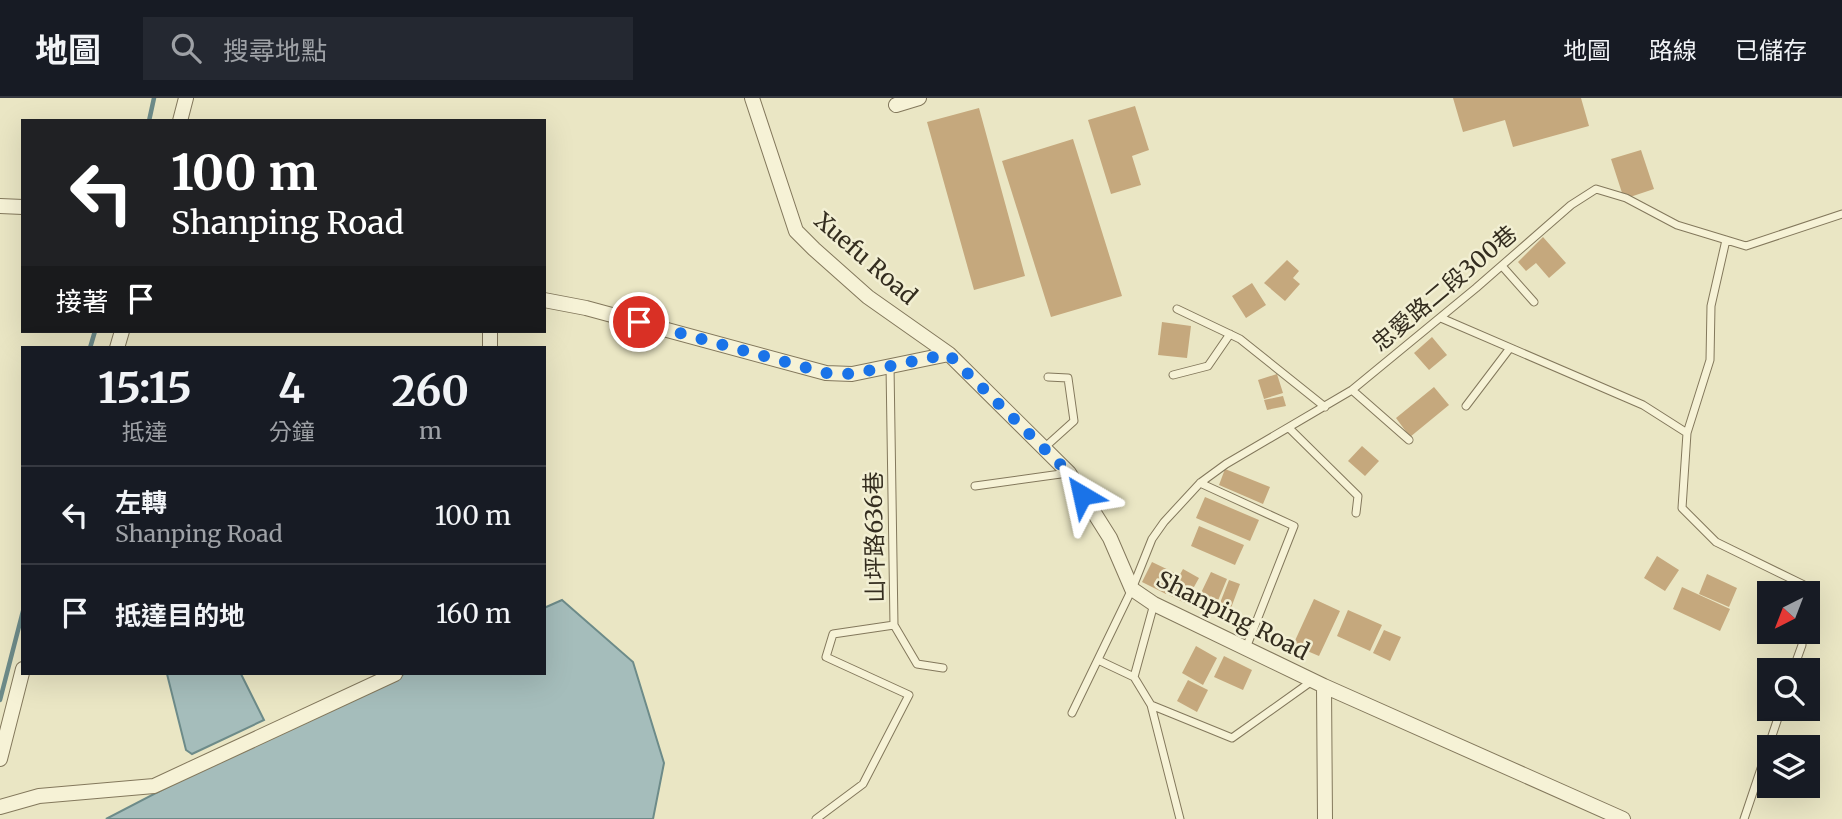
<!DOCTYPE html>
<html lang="zh-TW">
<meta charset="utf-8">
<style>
:root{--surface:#171b24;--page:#242831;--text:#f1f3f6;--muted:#9ea1a6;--line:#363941}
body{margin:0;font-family:Merriweather,"Noto Sans TC",serif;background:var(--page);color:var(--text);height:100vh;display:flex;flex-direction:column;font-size:26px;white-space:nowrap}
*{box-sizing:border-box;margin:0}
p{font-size:23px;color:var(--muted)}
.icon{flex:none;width:38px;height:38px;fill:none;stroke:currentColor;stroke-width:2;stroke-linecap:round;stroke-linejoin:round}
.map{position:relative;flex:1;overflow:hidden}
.drawer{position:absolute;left:21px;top:248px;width:525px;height:329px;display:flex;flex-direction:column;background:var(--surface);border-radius:0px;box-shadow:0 7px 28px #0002}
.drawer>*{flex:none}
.top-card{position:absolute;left:21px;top:21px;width:525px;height:214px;border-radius:0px;box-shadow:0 7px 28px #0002;background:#202124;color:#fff;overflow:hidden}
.needle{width:46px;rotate:222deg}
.buttons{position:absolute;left:1757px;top:483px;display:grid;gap:14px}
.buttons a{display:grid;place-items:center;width:63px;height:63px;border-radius:0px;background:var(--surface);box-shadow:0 7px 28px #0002;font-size:35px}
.pin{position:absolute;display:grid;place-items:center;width:60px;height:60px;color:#fff;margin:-30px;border:4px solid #fff;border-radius:50%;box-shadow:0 2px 7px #0007}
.me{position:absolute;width:77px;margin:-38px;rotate:324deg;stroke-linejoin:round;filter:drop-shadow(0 0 5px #0008)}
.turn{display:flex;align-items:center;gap:24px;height:147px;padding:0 35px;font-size:32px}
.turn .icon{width:91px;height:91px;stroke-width:2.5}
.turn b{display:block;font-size:49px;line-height:60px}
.then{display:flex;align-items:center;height:66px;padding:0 35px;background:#0003;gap:14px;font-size:26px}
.eta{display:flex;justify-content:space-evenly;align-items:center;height:119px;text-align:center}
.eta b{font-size:42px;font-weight:700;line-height:49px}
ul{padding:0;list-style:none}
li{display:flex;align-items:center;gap:21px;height:98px;padding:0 35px;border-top:2px solid var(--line)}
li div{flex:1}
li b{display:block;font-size:26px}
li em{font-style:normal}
header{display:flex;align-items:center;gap:42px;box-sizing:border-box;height:98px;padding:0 35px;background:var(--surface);border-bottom:2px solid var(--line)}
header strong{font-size:33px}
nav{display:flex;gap:38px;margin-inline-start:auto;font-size:24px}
.search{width:490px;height:63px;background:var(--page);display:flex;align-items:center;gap:18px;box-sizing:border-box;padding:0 24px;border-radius:0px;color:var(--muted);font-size:26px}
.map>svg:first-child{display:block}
.water{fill:#a5bdbb;stroke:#6d8b89;stroke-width:2}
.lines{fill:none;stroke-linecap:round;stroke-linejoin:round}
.stream{stroke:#6d8b89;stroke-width:4.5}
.building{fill:#c5a87d}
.service-casing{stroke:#83785c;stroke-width:9}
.minor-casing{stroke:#83785c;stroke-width:16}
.service{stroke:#f6f2d6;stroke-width:7}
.minor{stroke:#f6f2d6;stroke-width:14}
.route{stroke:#1a73e8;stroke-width:12;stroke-dasharray:0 21.6}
.labels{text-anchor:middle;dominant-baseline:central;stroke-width:5;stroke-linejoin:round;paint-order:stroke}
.street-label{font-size:23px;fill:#342d1f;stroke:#f2efd3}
</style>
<header>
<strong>地圖</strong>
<div class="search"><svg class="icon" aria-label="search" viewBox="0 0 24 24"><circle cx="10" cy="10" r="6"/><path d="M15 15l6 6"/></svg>搜尋地點</div>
<nav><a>地圖</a><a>路線</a><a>已儲存</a></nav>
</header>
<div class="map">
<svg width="1842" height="721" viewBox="0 0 1842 721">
<rect width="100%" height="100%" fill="#eae6c4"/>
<path class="water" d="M562,502L633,564L664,665L653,721H106L283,629L404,576H544V510Z
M167,576H241L264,622L192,656L186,652Z"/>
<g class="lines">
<path class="stream" d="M149,23L154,0
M90,250L95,233
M0,602L23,513"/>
</g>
<path class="building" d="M1453,0H1581L1589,28L1513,49L1505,22L1463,34Z
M1135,8L1149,52L1132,58L1141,87L1111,96L1088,22Z
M979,10L1025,178L974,192L927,24Z
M1073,41L1122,198L1051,219L1002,63Z
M1641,52L1654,91L1624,101L1611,61Z
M1543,139L1566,165L1549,180L1536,165L1526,173L1518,164Z
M1287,162L1299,173L1293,180L1300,186L1285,203L1264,185Z
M1252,185L1266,207L1246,220L1232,198Z
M1162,224L1191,228L1187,260L1158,257Z
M1432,239L1447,257L1429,272L1414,255Z
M1277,276L1283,295L1264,301L1258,282Z
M1434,289L1449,307L1410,339L1396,320Z
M1283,298L1286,308L1267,312L1264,302Z
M1362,348L1379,363L1365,378L1348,363Z
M1225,371L1270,389L1263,406L1219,387Z
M1205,399L1259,422L1250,443L1196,420Z
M1199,428L1244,447L1235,467L1191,448Z
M1657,458L1679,472L1665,493L1644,480Z
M1152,464L1177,476L1166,496L1142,484Z
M1183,471L1199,480L1185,505L1169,497Z
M1211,474L1227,481L1217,505L1200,497Z
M1707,476L1737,490L1729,509L1699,496Z
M1229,482L1240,486L1231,510L1220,505Z
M1682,489L1730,511L1720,533L1673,511Z
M1314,501L1340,513L1319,558L1293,547Z
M1348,512L1382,527L1370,553L1337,538Z
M1384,532L1401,539L1390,563L1373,555Z
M1196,548L1217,560L1203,587L1182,575Z
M1224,558L1252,572L1243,592L1214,579Z
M1188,582L1208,592L1197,614L1177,603Z"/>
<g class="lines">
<g class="service-casing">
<path id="service" d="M1726,142L1711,208L1710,262L1687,335L1682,410L1716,444L1804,487L1803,495
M1502,168L1534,204
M1177,211L1240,241L1325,309
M1441,220L1643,307L1687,335
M1173,277L1208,268L1230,236
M1352,292L1409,342
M1466,308L1510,250
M1289,330L1358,398L1356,415
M1044,350L1074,323L1068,280L1048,279
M1200,385L1294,428L1246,550
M975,388L1068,375
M1154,506L1134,579L1151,607L1232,640L1312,583
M894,527L917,566L943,570
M1098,562L1134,579
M1793,572L1802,547V534
M1151,607L1180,721
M1072,615L1132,491L1152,441L1164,424L1200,385L1226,366L1352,292L1476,190L1571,107L1596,91L1626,100L1677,127L1746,148L1842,116
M816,721L863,686L909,597L826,559L833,536L894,527L890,268
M1744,721L1781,611"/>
</g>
<g class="minor-casing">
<path id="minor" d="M752,0L796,133L814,151L868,199L949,256
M896,7L919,0
M180,23L186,0
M0,108L23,109
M544,202L586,210L826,275L852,276L949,256L1069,375L1110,440L1132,491L1154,506L1324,588L1623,721
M117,250L122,233
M490,250V233
M1324,588L1325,721
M0,661L23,571
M0,709L39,698L154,688L395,576"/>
</g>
<use href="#service" class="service"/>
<use href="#minor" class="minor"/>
</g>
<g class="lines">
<path class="route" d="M639,224L826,275L852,276L948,256L1069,375L1082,397"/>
</g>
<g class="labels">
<g class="street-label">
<text transform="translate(866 160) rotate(41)">Xuefu Road</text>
<text transform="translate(1444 190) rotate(-40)">忠愛路二段300巷</text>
<text transform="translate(874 439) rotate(-91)">山坪路636巷</text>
<text transform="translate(1233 517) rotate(27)">Shanping Road</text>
</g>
</g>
</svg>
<div class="buttons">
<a><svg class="needle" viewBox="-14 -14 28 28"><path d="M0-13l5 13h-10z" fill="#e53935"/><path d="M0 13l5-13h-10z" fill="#9ea1a6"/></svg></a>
<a><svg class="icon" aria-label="search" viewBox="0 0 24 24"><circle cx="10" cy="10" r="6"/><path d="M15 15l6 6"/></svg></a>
<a><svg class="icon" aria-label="layers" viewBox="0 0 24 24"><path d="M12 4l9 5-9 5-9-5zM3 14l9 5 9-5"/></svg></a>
</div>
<div class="pin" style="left:639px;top:224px;background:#d93025"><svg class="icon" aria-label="arrive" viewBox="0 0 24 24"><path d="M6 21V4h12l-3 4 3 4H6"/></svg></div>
<svg class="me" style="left:1082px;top:397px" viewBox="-20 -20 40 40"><path d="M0-17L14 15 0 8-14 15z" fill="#1a73e8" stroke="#fff" stroke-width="4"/></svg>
<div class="top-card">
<div class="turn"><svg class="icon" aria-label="left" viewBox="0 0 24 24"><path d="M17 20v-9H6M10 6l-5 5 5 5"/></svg><div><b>100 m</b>Shanping Road</div></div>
<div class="then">接著<svg class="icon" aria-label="arrive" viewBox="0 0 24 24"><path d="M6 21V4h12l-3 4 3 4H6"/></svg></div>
</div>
<section class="drawer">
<div class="eta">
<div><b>15:15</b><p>抵達</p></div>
<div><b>4</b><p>分鐘</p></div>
<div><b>260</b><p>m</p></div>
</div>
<ul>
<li><svg class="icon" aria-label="left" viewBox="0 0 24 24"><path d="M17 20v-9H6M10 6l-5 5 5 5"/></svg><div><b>左轉</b><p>Shanping Road</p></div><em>100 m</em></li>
<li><svg class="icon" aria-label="arrive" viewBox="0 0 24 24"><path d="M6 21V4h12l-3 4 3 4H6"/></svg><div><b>抵達目的地</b></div><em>160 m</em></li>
</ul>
</section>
</div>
